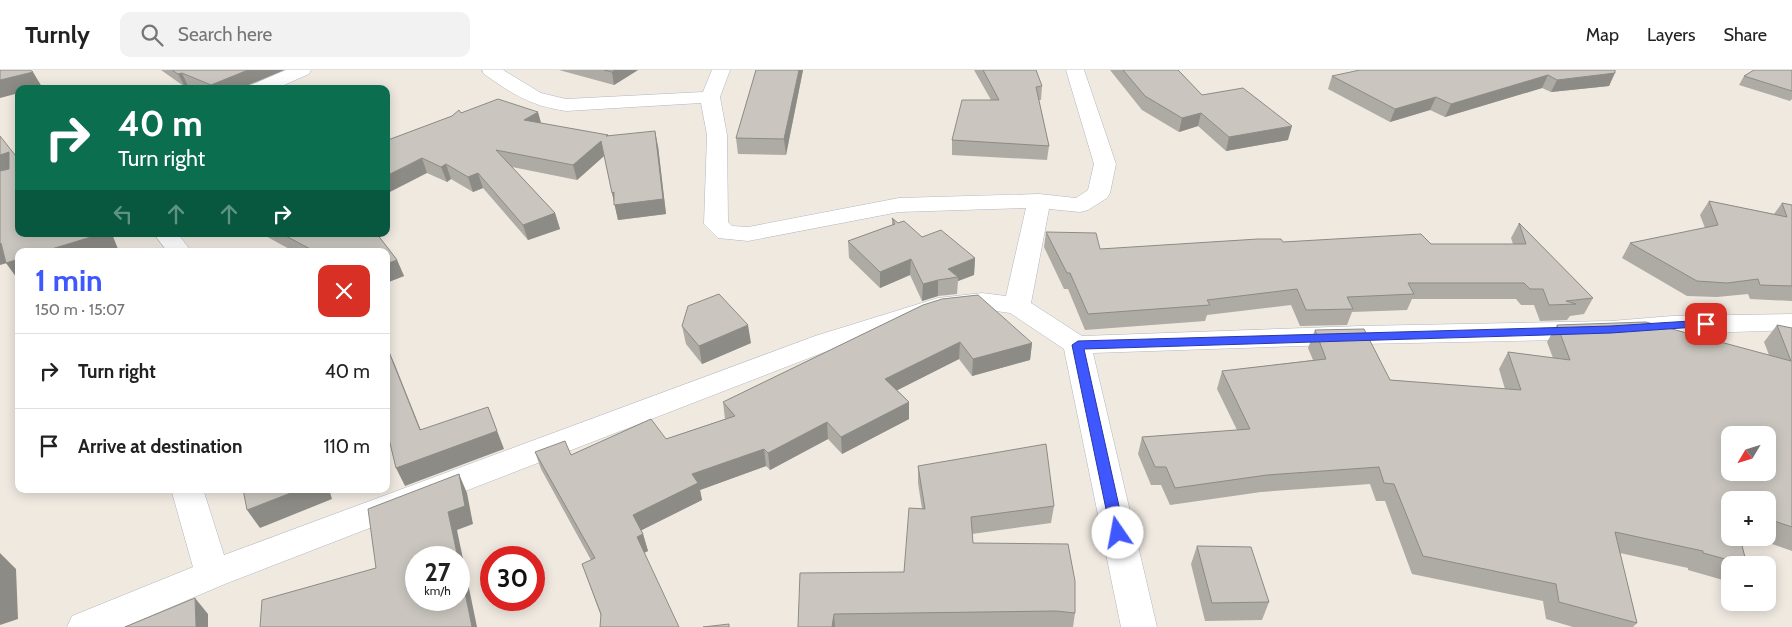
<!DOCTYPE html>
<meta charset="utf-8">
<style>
:root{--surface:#fff;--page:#f2f2f2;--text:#222;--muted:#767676;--line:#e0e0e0;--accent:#3e57fe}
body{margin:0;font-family:Cabin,sans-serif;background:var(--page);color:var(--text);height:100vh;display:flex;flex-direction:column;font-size:19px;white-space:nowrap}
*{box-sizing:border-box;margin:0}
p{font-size:16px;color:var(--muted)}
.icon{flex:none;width:28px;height:28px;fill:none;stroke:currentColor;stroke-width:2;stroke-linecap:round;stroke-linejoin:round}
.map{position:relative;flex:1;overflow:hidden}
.drawer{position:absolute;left:15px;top:178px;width:375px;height:245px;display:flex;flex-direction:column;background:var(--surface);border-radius:10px;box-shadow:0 2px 12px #0003}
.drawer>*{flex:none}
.banner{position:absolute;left:15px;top:15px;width:375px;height:152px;border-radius:10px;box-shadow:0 2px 12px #0003;background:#0b6e4f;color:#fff;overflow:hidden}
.needle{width:32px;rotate:232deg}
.buttons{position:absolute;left:1721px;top:356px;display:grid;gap:10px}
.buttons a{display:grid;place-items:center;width:55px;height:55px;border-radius:10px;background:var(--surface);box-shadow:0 2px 12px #0003;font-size:25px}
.speed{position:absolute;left:405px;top:476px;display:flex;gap:10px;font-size:25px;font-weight:700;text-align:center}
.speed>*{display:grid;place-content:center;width:65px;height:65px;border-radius:50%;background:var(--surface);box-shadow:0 2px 12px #0003;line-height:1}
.speed small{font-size:12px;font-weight:400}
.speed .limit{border:8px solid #d22;background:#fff;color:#111}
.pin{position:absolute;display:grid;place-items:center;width:42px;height:42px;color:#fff;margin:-21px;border-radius:10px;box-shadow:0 2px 8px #0006}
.me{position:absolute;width:55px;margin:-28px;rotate:348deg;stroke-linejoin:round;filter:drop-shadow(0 0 4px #0008)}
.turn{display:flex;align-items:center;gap:18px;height:105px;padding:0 20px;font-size:22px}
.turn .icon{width:65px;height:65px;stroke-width:2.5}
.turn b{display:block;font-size:35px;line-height:42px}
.lanes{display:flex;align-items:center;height:48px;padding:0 20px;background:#0003;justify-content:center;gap:25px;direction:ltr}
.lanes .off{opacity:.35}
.round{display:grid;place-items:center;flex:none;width:52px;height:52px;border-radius:10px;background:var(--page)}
.headline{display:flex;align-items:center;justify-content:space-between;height:85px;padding:0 20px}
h1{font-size:30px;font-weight:700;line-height:38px;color:var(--accent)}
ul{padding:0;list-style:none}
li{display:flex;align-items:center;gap:15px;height:75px;padding:0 20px;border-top:1px solid var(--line)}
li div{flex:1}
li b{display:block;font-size:19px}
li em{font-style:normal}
header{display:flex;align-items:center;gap:30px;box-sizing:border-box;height:70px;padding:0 25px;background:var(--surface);border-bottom:1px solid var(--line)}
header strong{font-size:24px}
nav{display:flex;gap:28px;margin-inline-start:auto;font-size:18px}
.search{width:350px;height:45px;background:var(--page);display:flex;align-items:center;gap:12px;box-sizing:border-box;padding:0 18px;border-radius:10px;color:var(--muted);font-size:19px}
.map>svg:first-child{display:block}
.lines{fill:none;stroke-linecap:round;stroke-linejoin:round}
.minor-casing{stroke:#b3b5c1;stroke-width:1}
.minor{fill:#fff;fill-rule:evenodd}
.wall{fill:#aeaaa4}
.shaded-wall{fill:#8d8b86}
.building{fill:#cac6bf;stroke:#8d8b86;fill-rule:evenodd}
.route{fill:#3e57fe;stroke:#2839a5}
</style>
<header>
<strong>Turnly</strong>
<div class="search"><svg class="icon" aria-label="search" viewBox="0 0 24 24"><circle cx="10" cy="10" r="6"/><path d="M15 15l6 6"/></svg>Search here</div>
<nav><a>Map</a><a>Layers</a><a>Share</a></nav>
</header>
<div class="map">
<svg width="1792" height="557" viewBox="0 0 1792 557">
<rect width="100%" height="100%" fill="#efe9e0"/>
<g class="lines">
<g class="minor-casing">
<path id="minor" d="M286,0H311L309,4L275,19H249L251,15Z
M482,0H503L541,23L566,29L703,22L712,0H730L720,27L727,65L728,152L732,156L748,157L899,128L1039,124L1076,128L1088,120L1094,94L1066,0H1084L1116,94L1110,123L1107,128L1088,140L1080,142L1049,139L1031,233L1082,266L1360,256L1611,251L1672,246L1792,244V260L1672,264L1611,269L1360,274L1093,283L1157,557H1121L1064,279L1010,243L982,239L941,244L835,278L225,514L124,557H67L72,546L193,497L171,419H203L224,485L815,266L938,228L982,223L1006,226L1026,138L899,142L748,171L718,168L704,154L707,65L701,33L566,41C531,36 512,24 484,4Z
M154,164H178L191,181H167Z"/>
</g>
<use href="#minor" class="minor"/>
</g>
<path class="wall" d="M161,0H284L239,19H196L188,16L185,17Z
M559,0H638L614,15Z
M756,0H803L786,85L738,84L736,68Z
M974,0H1036L1042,16L1041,30H1039L1049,76L1047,90L952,85V70L991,30Z
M1110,0H1178L1202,25L1288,70L1226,81L1198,56L1179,62L1142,40Z
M1615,0L1609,16L1551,22L1542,18L1445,47L1430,40L1390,52L1328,19L1332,6Z
M1792,0V29L1790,31L1739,15L1744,6Z
M461,43L541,53L658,76L666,144L618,150L604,86L577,110L512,97L555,143L560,159L528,170L483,118L473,122L451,109L447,112L427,103L388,70Z
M1709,131L1774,144L1782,133L1792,135V231L1750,229L1748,224L1717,227L1687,226L1622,188L1630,173L1705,158L1700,145Z
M892,148L898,153L922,167L975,188L974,205L958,211L957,224L938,226L922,231L910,205L880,218L849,188L848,171L892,155Z
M1519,153L1593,228L1584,244L1570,246L1567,250L1540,251L1534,235H1521L1516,229H1412L1407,240L1352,242L1347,255L1300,256L1291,235L1207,245L1205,251L1085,260L1068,219H1064L1044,177L1046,162L1100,179L1283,172L1431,174H1513L1511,168Z
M262,164H377L397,190L404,206L386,213V181H293Z
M923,235L1032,273L1030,290L972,306L959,289L897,320L909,332V349L842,384L828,369L770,400L766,396L700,420L702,430L641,460L643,464L648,481L644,483L601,546L582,494L591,490L541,399L535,382L571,385L666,369L725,349L723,332Z
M1557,255L1769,285L1764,272L1777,255L1792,258V481L1755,468H1768V430H1730L1747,495H1730V512L1688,500V498L1620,483L1637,553L1633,557H1573L1546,549L1543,531L1412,504L1385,431H1376L1370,414L1261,422L1170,435L1161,415H1151L1138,384L1142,367L1237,360L1217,319L1222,301L1313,290L1308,278L1315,260L1390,310L1505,319L1499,299L1508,282L1553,288L1547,272Z
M682,256L751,273L702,294L686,274Z
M918,396L1054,436L1051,453L972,464L973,473L1075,543L1073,557H798L904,502L922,439L918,413Z
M1197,476L1269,532L1262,550L1205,551L1191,494Z"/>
<path class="shaded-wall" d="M248,0H284L239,19H213L211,15Z
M615,0H638L614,15L612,2Z
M799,0H803L786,85L784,69Z
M33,2L42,17L37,19H19V23L0,28V10Z
M182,3L188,16L185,17L178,4Z
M1615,3L1609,16L1551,22L1557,10Z
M1548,5L1542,18L1445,47L1451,34Z
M1436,27L1430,40L1390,52L1395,39Z
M538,42L542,56L524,50Z
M1201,43L1198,56L1179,62L1182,48Z
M1292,56L1288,70L1226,81L1229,67Z
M655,61L658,76L666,144L618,150L612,123L614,122Z
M601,71L604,86L577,110L573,95Z
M9,82L19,96L0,104V85Z
M422,88L427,103L386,124V106Z
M446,94L451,109L447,112L441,97Z
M478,103L483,118L473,122L468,107Z
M555,143L560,159L528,170L523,155Z
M101,164H112L118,179L111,181H45Z
M1,173L14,191L0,195V174Z
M975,188L974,205L958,211V207L948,199Z
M19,189V211L6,193Z
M911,189L910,205L880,218V202Z
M397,190L404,206L386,213V194Z
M938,210V226L922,231L923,214Z
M748,255L751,273L702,294L699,276Z
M960,272L959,289L886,326L885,309Z
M1032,273L1030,290L972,306L973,289Z
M387,277L395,295L428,378L420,360Z
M909,332V349L842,384L841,367Z
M488,337L504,379L405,416L396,398Z
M827,352L828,369L770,400L768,383Z
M764,379L766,396L700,420L702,430L638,462L633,445L692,404Z
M459,404L467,423L473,454L457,460L477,557H472L459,493V488H458L448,442Z
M301,419H329L332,429L260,458L247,440Z
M643,464L648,481L641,484L637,467Z
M0,483L16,499L18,549L0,555Z
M195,528L208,544V557H196Z
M834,544L835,557H832Z"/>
<path class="building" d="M0,0H30L33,2L0,10Z
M172,0H248L211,15L182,3L178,4Z
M604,0H615L612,2Z
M756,0H799L784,69L736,68Z
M983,0H1036L1042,16L1036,17L1049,76L952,70L962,30H999Z
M1123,0H1178L1202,25L1243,18L1292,56L1229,67L1201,43L1182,48L1145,26Z
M1360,0H1615V3L1557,10L1548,5L1451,34L1436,27L1395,39L1332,6Z
M1754,0H1792V21L1744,6Z
M498,29L538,42L524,50L608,65L606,66L655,61L663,129L614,135V122L612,123L601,71L573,95L496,80L555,143L523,155L478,103L468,107L446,94L441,97L422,88L386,106V69L388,70L452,46L459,40L461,43Z
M0,66L19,90V164H101L45,181H19V189L6,193L1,173L0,174V101L9,99V82L0,85Z
M1709,131L1787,147L1782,133L1792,135V216L1760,215L1758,209L1727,213L1697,211L1630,173L1718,155Z
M892,148L898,153L904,151L922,167L941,160L975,188L948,199L958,207L938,210L923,214L911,189L880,202L848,171L895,154Z
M1519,153L1593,228L1566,231L1576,234L1549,235L1543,219H1530L1524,213H1408L1414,224L1347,227L1353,239L1306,240L1297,219L1207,230L1210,235L1088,244L1070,203H1067L1046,162L1096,163L1100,179L1258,169H1281L1283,172L1421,164L1431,174H1526Z
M282,164H377L397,190L386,194V181H314Z
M719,224L748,255L699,276L682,256L688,236Z
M978,225L1032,273L973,289L960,272L885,309L909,332L841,367L827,352L768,383L764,379L692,404L698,413L633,445L643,464L637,467L679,557H600L601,544L582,494L595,488L535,382L565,371L571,385L651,349L666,369L735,346L723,332L923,235L942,229Z
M1646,252L1791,291L1777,255L1792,258V457L1768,449V430H1730V468H1740L1747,495L1703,483V481L1615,462L1637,553L1559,532L1556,514L1423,486L1394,414L1384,413L1379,397L1267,405L1175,418L1166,397H1155L1142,367L1250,359L1222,301L1326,289L1315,260L1364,259L1390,310L1521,320L1508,282L1570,290L1557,255ZM1730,365H1768V402H1730Z
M387,277L420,360L488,337L497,361L396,398L386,357Z
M1046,374L1054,436L971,447L973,473L1068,474L1075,511V543L1056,541L834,544L832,557H798L800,503L904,502L909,438L925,439L918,396Z
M459,404L465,436L448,442L458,488H416V530H459V493L472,557H260L262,530L376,498L368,439Z
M243,419H301L247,440Z
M1197,476L1251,477L1269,532L1212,533Z
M195,528L196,557H125Z
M729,554V557H703Z"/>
<path class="route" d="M1706,250L1712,254L1710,256L1611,263L1084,279L1125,463L1123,467L1118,469L1113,467L1111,463L1072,275L1078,271L1611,256Z"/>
</svg>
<div class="buttons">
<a><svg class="needle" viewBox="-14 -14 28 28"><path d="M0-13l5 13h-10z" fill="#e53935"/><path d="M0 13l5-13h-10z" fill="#767676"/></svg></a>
<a>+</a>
<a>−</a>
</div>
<div class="speed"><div>27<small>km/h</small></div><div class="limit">30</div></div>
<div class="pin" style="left:1706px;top:254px;background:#d93025"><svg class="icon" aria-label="arrive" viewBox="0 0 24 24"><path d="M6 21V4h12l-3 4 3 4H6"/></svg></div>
<svg class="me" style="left:1118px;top:463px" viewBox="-20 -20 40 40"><circle r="19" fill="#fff"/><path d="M0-13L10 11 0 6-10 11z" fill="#3e57fe"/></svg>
<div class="banner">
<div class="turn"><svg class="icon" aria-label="right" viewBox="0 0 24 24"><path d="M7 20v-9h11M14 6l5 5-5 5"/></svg><div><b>40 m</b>Turn right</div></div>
<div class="lanes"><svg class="icon off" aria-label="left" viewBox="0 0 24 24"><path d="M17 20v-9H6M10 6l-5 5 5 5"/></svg><svg class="icon off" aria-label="ahead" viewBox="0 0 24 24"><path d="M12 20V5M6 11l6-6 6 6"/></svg><svg class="icon off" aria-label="ahead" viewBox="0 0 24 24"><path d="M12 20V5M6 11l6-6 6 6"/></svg><svg class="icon" aria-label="right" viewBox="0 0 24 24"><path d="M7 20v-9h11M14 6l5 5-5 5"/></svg></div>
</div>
<section class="drawer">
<div class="headline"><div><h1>1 min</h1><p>150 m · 15:07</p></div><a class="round" style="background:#d93025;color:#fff"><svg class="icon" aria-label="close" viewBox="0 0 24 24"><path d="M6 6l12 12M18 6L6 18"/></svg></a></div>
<ul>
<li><svg class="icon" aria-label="right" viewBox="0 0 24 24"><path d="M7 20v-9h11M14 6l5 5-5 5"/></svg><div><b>Turn right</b></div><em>40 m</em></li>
<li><svg class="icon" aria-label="arrive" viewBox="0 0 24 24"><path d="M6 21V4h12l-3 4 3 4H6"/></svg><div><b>Arrive at destination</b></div><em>110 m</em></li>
</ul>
</section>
</div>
